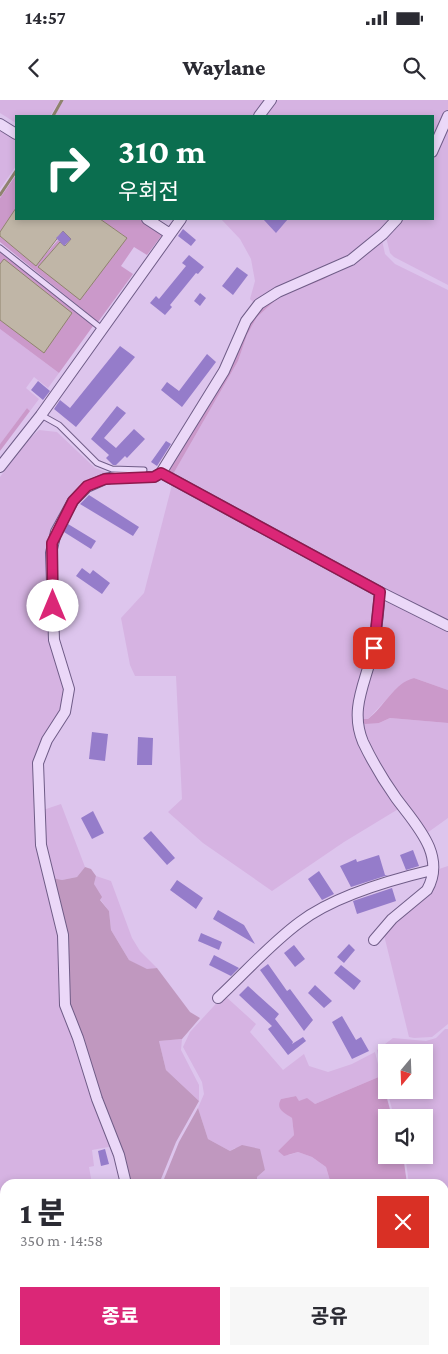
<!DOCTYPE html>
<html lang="ko">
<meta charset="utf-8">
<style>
:root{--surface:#fff;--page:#f7f7f7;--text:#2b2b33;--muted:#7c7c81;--accent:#db2777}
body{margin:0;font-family:"Crimson Pro","Noto Sans KR",serif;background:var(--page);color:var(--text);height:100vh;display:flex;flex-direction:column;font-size:19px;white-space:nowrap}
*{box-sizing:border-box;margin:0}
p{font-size:16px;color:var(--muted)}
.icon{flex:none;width:28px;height:28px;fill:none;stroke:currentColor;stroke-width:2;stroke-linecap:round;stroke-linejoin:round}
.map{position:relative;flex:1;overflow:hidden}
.details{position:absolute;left:0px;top:1079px;width:449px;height:176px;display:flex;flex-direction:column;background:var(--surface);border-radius:15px 15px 0 0;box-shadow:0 2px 8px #0003}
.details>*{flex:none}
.top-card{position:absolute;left:15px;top:15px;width:419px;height:105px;border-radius:0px;box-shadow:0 2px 8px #0003;background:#0b6e4f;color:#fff;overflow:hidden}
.needle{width:32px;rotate:199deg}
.controls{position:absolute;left:378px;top:944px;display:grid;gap:10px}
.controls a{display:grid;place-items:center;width:55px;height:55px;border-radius:0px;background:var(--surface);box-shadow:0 2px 8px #0003;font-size:25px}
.pin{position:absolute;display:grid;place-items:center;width:42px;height:42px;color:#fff;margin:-21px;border-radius:10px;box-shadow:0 2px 8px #0006}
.me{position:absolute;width:55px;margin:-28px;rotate:0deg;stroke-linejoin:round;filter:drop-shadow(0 0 4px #0008)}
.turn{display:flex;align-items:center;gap:18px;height:105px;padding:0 20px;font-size:22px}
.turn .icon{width:65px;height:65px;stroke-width:2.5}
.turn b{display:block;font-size:35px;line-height:42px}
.round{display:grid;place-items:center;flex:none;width:52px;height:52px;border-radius:0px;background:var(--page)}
.head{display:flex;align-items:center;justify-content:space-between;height:85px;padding:0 20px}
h1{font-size:30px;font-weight:800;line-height:38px}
.primary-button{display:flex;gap:10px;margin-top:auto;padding:10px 20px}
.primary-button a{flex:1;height:58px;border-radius:0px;background:var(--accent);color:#fff;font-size:20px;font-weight:800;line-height:58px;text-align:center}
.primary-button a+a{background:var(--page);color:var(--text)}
.status{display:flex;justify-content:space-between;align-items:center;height:35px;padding:0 25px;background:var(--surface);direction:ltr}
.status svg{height:14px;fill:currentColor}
header{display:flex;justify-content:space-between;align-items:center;height:65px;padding:0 20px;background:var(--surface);font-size:22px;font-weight:800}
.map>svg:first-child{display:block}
.farmland{fill:#d6b3e2}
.green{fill:#cb99ca}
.cemetery{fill:#c098bf}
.water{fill:#c0b6a7;stroke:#8f836e}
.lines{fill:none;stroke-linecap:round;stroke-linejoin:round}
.stream{stroke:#8f836e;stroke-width:3}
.building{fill:#957cca}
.service-casing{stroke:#6f5c87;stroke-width:7}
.minor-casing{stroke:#6f5c87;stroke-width:12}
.service{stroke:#ebd8f8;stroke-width:5}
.minor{stroke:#ebd8f8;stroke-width:10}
.route-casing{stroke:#8e194d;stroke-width:12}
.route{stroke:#db2777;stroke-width:9}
</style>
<div class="status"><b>14:57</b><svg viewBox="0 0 49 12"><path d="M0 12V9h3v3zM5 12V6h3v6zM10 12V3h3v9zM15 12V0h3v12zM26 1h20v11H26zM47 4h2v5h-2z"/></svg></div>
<header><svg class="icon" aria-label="back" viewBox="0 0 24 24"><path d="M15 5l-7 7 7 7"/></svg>Waylane<svg class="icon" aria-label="search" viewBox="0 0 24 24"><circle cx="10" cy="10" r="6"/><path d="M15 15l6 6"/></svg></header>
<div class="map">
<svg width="448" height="1254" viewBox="0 0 448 1254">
<rect width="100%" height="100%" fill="#ddc5ed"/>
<path class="farmland" d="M0,0H60L50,16H16V23L0,13Z
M64,0H265L252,16H54Z
M276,0H448V9L433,46L432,16H264Z
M448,24V185L394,157L390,153L386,137L401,119H432L433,60Z
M0,28L16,39V66L0,89Z
M221,119H392L353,155L255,204L250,199L255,181L251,159L240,139Z
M382,140L385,154L395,164L448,190V524L172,376L238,261L247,235L257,217L279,197L341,171L364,155Z
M0,229L59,273L48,288L34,277L26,288L39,299L30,311L27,308L0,344Z
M39,330L57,332L95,368L109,373L99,378L53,432L51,493L67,591L36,682L58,826L61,906L114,1046L92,1050L94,1066L89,1067L92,1084H5V1143L0,1145V377L25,343Z
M173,381L377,496L375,522L354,623L400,708L344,742L272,791L203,743L168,712L182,699L176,576H135L130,565L121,518L144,493Z
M382,495L448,528V590L414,578L397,588L368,619H359Z
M390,618L448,623V718L427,733L399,698L368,644L362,622L379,623Z
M61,704L85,767L77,777L62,780L52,778L44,745L43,710Z
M448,766V924L432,937L414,938L409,937L383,831L416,803L433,771Z
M96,776L111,781L132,838L140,851L157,868L147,870L129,860L111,830L109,811L100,799L94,784Z
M224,895L256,924L250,932L283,970L304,954L309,966L328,972L352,964L375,952L381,976L315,1004L299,1002L296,996L281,999L288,1015L292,1018L294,1035L278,1051L289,1055L298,1052L312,1057L326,1067L331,1084H257V1077L265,1070L262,1062L235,1048L230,1051L208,1039L198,1008L204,994L202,982L183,947L190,932Z
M445,929H448V1123L444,1124V1084H409L405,1055H424V1018L394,1017L387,990H424V952H386V988L377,950L393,938L426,941L436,938Z
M182,939L181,950L199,985V1001L166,970L159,941Z
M0,1148L5,1151V1250H124L122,1254H0Z
M444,1219L448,1220V1254H397L396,1250H444Z
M255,1250H394L395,1254H256Z"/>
<path class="green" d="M16,75V108L0,132V98Z
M100,119H139L162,135L147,155L134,147L121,166L133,174L98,222L0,142V136L36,165L58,140L60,142L38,167L127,138Z
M0,151L93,226L59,273L0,229V220L44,252L0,164Z
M364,155L324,179L279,197L257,217L247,235L238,261L172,376L166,373L248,223L263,205Z
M27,308L30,311L0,351V344Z
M414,578L448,590V623L390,618L379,623L365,624L359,619H368C384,607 394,583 414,578Z
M381,976L392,1017L386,1018V1055H403L407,1084H331L326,1067L312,1057L298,1052L284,1056L278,1051L294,1035L292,1018C285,1013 275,1010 281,999L296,996L299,1001L307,998L315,1004Z
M448,1123V1220L444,1219V1124Z"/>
<path class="cemetery" d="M85,767L91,769L96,776L94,784L102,797L100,800L109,811L111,830L129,860L147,869L157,868L190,912L200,918L182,939L159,941L166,970L199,1001L176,1042L159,1084H129L69,909L52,778L62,780L77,777Z
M198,1008L208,1039L230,1051L242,1045L260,1049L265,1070L257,1077V1084H162L179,1042Z
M187,1250H255L256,1254H194Z"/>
<path class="water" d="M16,108V119H100L127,138L80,200L38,167L60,142L65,146L71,139L63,131L36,166L0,136V132Z
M4,159L72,213L44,253L0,220V164Z"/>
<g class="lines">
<path class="stream" d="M53,16L62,0
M0,95L16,71"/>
</g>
<path class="building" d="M263,119H288L276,133Z
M183,129L196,140L191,146L178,136Z
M63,131L71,139L64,146L56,138Z
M189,155L204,167L198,174L196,173L170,205L172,207L165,215L150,203L156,196L159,199L186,166L182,163Z
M237,167L248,175L233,195L222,186Z
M200,193L206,198L200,206L194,201Z
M120,246L135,257L76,327L54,309L60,300L70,308Z
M207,254L216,262L182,307L161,290L167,282L179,291Z
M38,281L50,291L43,300L31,290Z
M117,306L126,313L104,338L116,348L134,329L145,339L127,358L125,356L116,365H113L106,358L109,355L91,339Z
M166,341L171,344L157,366L151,362Z
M89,395L139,427L133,436L80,404Z
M68,424L96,441L91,449L64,432Z
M82,468L90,474L93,470L110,483L102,494L76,476Z
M92,632L108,634L105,661L89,659Z
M138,637L153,638L152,665H137Z
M93,711L104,733L92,739L81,718Z
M151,731L175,758L167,765L143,738Z
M413,750L419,766L406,770L400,755Z
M379,755L385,775H388L351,787L340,766L356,759L357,762Z
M319,771L334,794L322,800L308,779Z
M177,780L203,798L196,809L170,790Z
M392,788L396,801L357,814L353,801Z
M218,810L244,825L255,844L213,819Z
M201,833L222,842L219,850L198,841Z
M349,844L355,850L344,863L337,857Z
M294,845L305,859L295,867L284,853Z
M214,855L239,868L231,876L209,865Z
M268,864L287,891L290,889L313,920L304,931L260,870Z
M341,865L361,881L354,890L334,873Z
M315,885L332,901L324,908L308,893Z
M248,886L279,914L275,919L293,942L292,944L303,937L306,941L288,955L268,929L272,926L239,895Z
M342,916L356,940L361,937L369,951L352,959L332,922Z
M105,1049L109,1064L101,1066L98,1051Z"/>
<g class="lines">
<g class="service-casing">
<path id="service" d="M0,148L102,229
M41,315L59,325L97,363L112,369L144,370"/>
</g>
<g class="minor-casing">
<path id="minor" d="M259,16L271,0
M0,24L16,34
M432,52L448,16
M147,119L170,134
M0,367L41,315L181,119
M161,373L380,492L448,526
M374,840L392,819L427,790C447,755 415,724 396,698C384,681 372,661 363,642C349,608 366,583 373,549C377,531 378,511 380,492
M218,898C245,873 270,844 300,822C334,796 390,780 432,770
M126,1084L119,1055L97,999L78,938L65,905L63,835L41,745L38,663L47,640L65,612L69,589L54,540L51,453L56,432L73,401L87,387L105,379L116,377H154L161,373L224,271L246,221L259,204L278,192L351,160L383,134L397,119
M129,1254L131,1250"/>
</g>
<use href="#service" class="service"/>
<use href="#minor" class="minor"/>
</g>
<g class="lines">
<g class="route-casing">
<path id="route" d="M53,506L52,443L73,401L87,386L105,379L154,377L161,373L380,492L374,548"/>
</g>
<use href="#route" class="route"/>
</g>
</svg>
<div class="controls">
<a><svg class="needle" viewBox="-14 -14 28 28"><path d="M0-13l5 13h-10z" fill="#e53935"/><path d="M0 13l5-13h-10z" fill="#7c7c81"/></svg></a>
<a><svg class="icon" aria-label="sound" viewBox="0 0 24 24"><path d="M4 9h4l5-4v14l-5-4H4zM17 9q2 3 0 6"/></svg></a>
</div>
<div class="pin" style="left:374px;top:548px;background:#d93025"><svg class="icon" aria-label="arrive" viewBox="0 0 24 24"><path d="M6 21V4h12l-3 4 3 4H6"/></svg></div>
<svg class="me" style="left:53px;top:506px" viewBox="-20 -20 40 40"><circle r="19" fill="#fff"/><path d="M0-13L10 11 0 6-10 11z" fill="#db2777"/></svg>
<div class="top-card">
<div class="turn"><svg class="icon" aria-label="right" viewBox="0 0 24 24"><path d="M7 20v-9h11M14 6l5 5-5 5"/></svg><div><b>310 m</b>우회전</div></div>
</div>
<section class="details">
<div class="head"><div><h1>1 분</h1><p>350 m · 14:58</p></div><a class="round" style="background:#d93025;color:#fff"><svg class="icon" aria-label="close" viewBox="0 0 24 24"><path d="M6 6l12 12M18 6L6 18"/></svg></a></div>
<div class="primary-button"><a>종료</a><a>공유</a></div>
</section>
</div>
